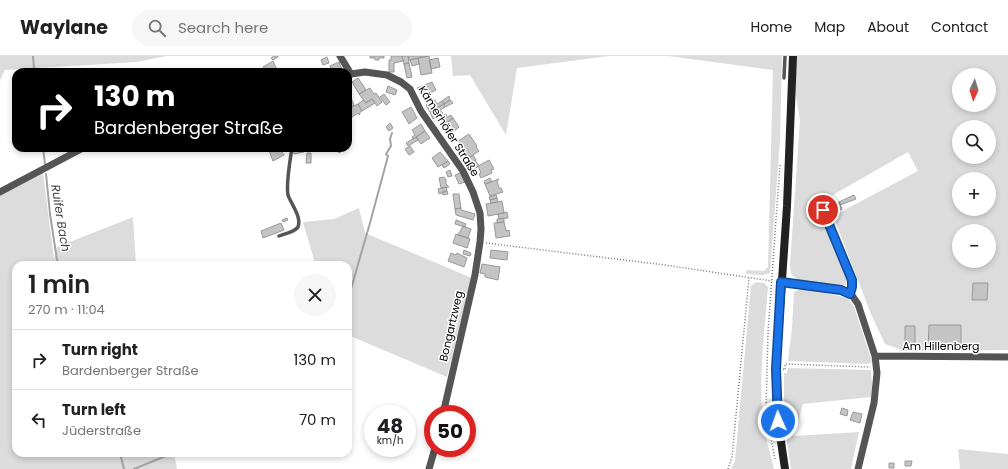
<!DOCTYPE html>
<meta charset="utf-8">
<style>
:root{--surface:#fff;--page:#f6f6f6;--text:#202124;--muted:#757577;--line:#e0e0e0}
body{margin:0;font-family:Poppins,sans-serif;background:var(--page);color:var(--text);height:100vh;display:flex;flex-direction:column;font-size:15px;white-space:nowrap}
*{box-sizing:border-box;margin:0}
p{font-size:13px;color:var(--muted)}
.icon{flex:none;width:22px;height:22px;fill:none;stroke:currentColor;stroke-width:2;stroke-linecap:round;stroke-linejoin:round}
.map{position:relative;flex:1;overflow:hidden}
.side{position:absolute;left:12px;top:205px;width:340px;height:196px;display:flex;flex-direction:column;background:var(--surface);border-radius:12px;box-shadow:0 2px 6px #0003}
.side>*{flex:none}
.banner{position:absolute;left:12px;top:12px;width:340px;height:84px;border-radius:12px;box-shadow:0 2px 6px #0003;background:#000;color:#fff;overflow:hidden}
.needle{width:26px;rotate:184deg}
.fabs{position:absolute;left:952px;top:12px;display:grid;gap:8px}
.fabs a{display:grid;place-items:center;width:44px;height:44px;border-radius:50%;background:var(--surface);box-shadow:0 2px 6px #0003;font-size:20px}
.speed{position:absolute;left:364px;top:349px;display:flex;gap:8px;font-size:20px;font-weight:700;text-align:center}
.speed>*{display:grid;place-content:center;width:52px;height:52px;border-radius:50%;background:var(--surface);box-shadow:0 2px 6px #0003;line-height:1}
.speed small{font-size:10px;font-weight:400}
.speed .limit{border:6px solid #d22;background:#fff;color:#111}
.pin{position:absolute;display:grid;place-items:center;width:34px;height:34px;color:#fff;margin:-17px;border:2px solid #fff;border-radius:50%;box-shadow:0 1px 4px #0007}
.me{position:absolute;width:44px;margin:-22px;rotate:358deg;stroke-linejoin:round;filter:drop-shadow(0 0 3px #0008)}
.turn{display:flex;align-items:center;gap:14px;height:84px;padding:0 16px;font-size:18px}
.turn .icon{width:52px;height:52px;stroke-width:2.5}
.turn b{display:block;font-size:28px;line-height:34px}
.round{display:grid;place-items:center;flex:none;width:42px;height:42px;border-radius:21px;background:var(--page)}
.headline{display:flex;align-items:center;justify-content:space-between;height:68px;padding:0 16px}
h1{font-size:24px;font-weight:600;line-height:30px}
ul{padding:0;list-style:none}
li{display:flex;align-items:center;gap:12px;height:60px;padding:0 16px;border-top:1px solid var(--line)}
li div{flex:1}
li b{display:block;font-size:15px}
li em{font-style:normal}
header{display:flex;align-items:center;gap:24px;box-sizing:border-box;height:56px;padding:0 20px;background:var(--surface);border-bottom:1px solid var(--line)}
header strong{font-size:19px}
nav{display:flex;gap:22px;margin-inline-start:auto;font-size:14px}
.search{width:280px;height:36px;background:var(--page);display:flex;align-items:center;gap:10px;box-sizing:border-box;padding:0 14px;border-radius:22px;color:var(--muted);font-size:15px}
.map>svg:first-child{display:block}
.green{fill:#dcdcdc;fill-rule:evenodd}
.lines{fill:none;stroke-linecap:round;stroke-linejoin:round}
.stream{stroke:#a3a3a3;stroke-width:2}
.building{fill:#c4c4c4;stroke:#999}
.path{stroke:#777;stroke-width:1.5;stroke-dasharray:1 2;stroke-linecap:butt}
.service{stroke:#555;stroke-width:3.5}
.minor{stroke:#555;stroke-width:7}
.secondary{stroke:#222;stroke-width:8}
.route-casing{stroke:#114b97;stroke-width:10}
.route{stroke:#1a73e8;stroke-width:7}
.labels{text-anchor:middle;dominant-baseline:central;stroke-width:3;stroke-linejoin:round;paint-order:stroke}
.street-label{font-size:11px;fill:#000;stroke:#fff}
.water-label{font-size:12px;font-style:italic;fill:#444;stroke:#fff}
</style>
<header>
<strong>Waylane</strong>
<div class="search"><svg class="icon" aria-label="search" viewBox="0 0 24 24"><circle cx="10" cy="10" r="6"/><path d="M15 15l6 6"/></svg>Search here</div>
<nav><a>Home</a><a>Map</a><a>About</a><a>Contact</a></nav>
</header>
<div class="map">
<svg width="1008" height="413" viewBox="0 0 1008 413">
<rect width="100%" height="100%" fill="#fff"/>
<path class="green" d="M0,0H166L137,6L5,14L0,24Z
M451,0H609L517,12L506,79L470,19L453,20Z
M668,0H782L780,85L770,217L763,219L746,218V214L764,215L768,211L773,14Z
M793,0H1008V294L905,295L885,288L871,258L833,160L918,115L908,96L826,143L825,142L816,144L808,151L807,157L824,167L845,218L847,225L846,229H842L799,225L791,218L790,209L800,64L795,34ZM959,19H989V49H959ZM959,71H989V101H959ZM959,123H989V153H959ZM959,175H989V205H959Z
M43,117L54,203L57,191L133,161L136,209H16V397H174L177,413H0V138Z
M359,152L365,177L472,222L447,321L348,279V241L353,222L348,220V209H320L315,207L303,166L334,163Z
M756,226L764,227L768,231C765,273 759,315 762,356C763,376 770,394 774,413H731L735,405L751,230Z
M803,232L848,242L854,251L872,306L868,308L788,305L792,272L794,236Z
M788,312L871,314L872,329L871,341L803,348L794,380L859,376L851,413H791L784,364V317H787Z
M958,393L1008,398V413H960Z"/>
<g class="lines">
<path class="stream" d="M33,0L34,13
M43,92L45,108
M46,118L50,158L57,204L60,209
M348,243L370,167L388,100L386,98L391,90L390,83L392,77
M120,397L124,413
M134,413L173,397"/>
</g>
<path class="building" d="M274,0H278V1L273,4L271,2Z
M370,0H384V2H379V4H375V2H370Z
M391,0H402L403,5L394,7V16H389V4H391Z
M402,0H408L409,7L404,8Z
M408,0H429L409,4Z
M429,0L432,17L421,19L418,2Z
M327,1L329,7L323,9L321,4Z
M418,2L419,8L412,10L410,4Z
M438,2L440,11L431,13L429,4Z
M273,5L278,16H266L263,11Z
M339,6L342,14L338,16H332L330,10Z
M409,7L412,21L407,22L404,8Z
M358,22L366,34L359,38L352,26Z
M432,26L436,34L422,41L417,32Z
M388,30L397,34L395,39L386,36Z
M370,32L374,38L376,37L382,46L377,50L372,43L366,47L359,38Z
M384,38L390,46L386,49L380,41Z
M449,40L450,44L444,48L442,45Z
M351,42L354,49L348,53V44Z
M372,43L375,47L362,55L358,48L363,44L366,47Z
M435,44L437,48L442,45L444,48L430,56L426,49Z
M450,44L453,47L445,51L444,48Z
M358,48L362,55L360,56V58L359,59L358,57L348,64V53Z
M444,48L445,51L440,54L443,57L433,63L430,56Z
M411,51L417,62L409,68L402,56Z
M446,58L447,61L442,64L440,61Z
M451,59L453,62L447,66L444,63Z
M453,62L459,71L450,79L443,70Z
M390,67L393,72L389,75L386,71Z
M421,68L425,75L413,83L412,81L415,79L412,74Z
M425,75L430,82L421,88L416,81Z
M469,78L477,90L476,91L479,95L470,101L464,94L462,93L463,91L458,85Z
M416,81L418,84L408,90L406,87Z
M410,90L414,96L409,99L405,93Z
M268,92H279L284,99L273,105Z
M294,92H303L304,96L294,98Z
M336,92H347L339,97Z
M440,96L448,105L438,111L432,102Z
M307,97H311V107H306Z
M473,99L476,104L470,108L467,103Z
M475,104L479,110L474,113L470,108Z
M489,104L494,113L491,114L492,117L481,122L479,118L481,117L478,110Z
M448,105L450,108L444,112L442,109Z
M450,114L452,120L448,121L446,116Z
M460,117L465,126L459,128L455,119Z
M444,121L445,123H446V128L449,131L441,132L439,122Z
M490,122L492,126L485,128L484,125Z
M499,123L497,125L499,132H501L503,136L490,140L485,128Z
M446,131L447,135L439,138L438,133Z
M447,135L448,138L443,139L442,136Z
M453,138H459L461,152L455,153Z
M496,139L497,142L490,144L489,141Z
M854,139L856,143L840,149L839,146Z
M497,142L498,146L491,147L490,144Z
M502,145L504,157L488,160L486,148Z
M839,146L842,153L833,157L830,150Z
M461,152V154L475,158L473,164L456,159L455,153Z
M507,156L508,162L499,163L498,158Z
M287,162L288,164L283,166L282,164Z
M504,162V166L497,167V163Z
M456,164L466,168L465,171L455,168Z
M504,166L506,175L509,174L510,180L496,182L494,167Z
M281,167L284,174L263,182L261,175Z
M463,170L471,173L468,182L458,179Z
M456,178L470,183L467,192L453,187Z
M464,194L471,197L470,200L463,198Z
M491,194L508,196L507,204L490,202Z
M451,197L456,199L457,197L467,202L464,211L448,205Z
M482,208L500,211L498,224L485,221V218L480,217Z
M973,227H988L987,244H972Z
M929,269H961V292H928Z
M905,270H915V287H905Z
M842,352L848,354L847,360L840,358Z
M853,356L862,358L860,367L850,364Z
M905,405H912L911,410H905Z
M889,407H894V412H889Z"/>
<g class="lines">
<path class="path" d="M486,187L665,209L772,225
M783,313L785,314V308L870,311
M775,403L766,355L768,276L780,108
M728,413L732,401L749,222"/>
<path class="service" d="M784,22L785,0
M823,154L852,223L851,238
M279,180C284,178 295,176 298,171C302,161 291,148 288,139C286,128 290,104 292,92"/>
<path class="minor" d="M340,0L351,18
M351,18L365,16L387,19L401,26L410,33L421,55L463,115L473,136L480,157L481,173L480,186L475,219L443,358
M0,136L83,92
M781,226L841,233L851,238L858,248L875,300L877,317L874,347L858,413
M875,300L1008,301
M429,413L435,392"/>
<path class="secondary" d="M785,413L778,365L776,313L787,150L793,0"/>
</g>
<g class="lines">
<g class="route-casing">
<path id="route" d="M778,365L776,313L781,226L841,234L850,238L852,231V224L823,154"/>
</g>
<use href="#route" class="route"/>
</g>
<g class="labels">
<g class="street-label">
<text transform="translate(449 75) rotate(58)">Kämerhöfer Straße</text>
<text transform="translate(451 270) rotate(-77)">Bongartzweg</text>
<text x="941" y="290">Am Hillenberg</text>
</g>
<g class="water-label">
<text transform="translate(61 162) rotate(81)">Ruifer Bach</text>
</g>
</g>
</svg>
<div class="fabs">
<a><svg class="needle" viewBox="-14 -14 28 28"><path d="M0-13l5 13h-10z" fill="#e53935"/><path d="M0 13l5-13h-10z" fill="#757577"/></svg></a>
<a><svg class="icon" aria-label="search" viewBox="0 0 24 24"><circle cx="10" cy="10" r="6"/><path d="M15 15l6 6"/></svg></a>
<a>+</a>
<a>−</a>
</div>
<div class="speed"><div>48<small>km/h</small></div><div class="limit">50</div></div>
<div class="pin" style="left:823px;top:154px;background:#d93025"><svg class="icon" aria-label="arrive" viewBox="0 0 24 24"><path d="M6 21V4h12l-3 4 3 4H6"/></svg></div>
<svg class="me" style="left:778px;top:365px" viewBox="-20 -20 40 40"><circle r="17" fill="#1a73e8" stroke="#fff" stroke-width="3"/><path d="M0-11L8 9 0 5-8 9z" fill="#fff"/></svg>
<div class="banner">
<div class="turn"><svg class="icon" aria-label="right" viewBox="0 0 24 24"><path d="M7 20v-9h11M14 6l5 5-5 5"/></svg><div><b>130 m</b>Bardenberger Straße</div></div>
</div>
<section class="side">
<div class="headline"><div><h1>1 min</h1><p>270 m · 11:04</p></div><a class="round"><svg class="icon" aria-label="close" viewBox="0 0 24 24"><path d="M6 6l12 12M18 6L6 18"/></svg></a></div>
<ul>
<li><svg class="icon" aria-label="right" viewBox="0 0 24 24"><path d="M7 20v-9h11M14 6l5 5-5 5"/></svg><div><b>Turn right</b><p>Bardenberger Straße</p></div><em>130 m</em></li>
<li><svg class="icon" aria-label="left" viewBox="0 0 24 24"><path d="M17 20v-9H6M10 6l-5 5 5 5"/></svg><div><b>Turn left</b><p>Jüderstraße</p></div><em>70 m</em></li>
</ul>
</section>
</div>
